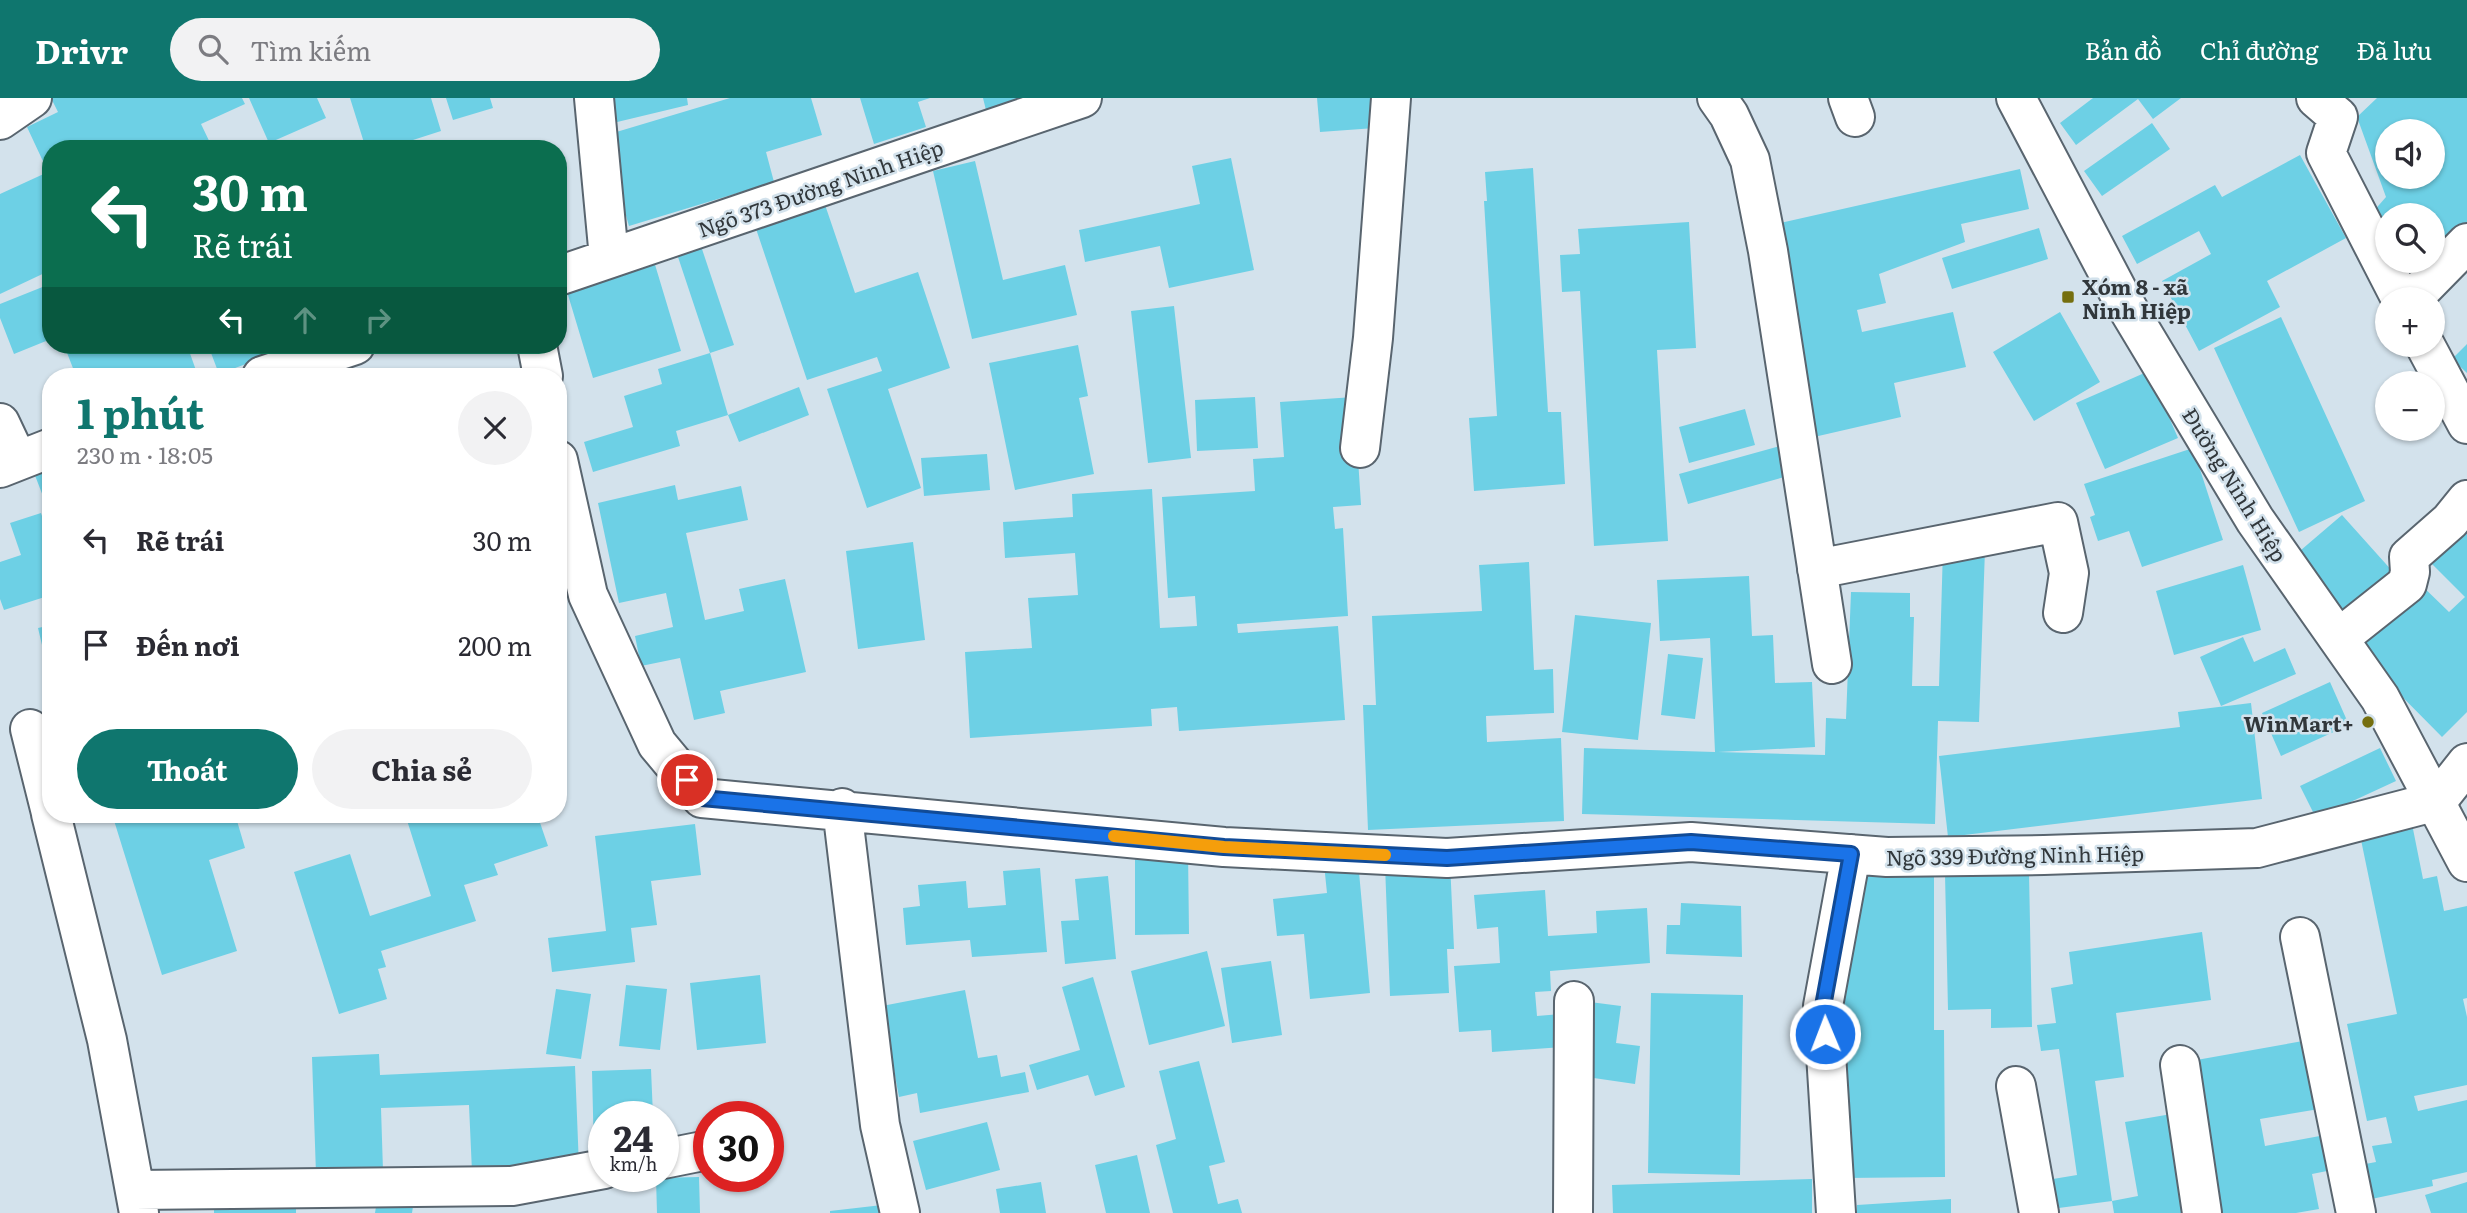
<!DOCTYPE html>
<html lang="vi">
<meta charset="utf-8">
<style>
:root{--surface:#fff;--page:#f2f2f3;--text:#2b2b33;--muted:#7c7c81;--accent:#0f766e}
body{margin:0;font-family:Literata,serif;background:var(--page);color:var(--text);height:100vh;display:flex;flex-direction:column;font-size:26px;white-space:nowrap}
*{box-sizing:border-box;margin:0}
p{font-size:23px;color:var(--muted)}
.icon{flex:none;width:38px;height:38px;fill:none;stroke:currentColor;stroke-width:2;stroke-linecap:round;stroke-linejoin:round}
.map{position:relative;flex:1;overflow:hidden}
.details{position:absolute;left:42px;top:270px;width:525px;height:455px;display:flex;flex-direction:column;background:var(--surface);border-radius:28px;box-shadow:0 2px 5px #0004}
.details>*{flex:none}
.top-card{position:absolute;left:42px;top:42px;width:525px;height:214px;border-radius:28px;box-shadow:0 2px 5px #0004;background:#0b6e4f;color:#fff;overflow:hidden}
.fabs{position:absolute;left:2375px;top:21px;display:grid;gap:14px}
.fabs a{display:grid;place-items:center;width:70px;height:70px;border-radius:50%;background:var(--surface);box-shadow:0 2px 5px #0004;font-size:35px}
.speed{position:absolute;left:588px;top:1003px;display:flex;gap:14px;font-size:35px;font-weight:700;text-align:center}
.speed>*{display:grid;place-content:center;width:91px;height:91px;border-radius:50%;background:var(--surface);box-shadow:0 2px 5px #0004;line-height:1}
.speed small{font-size:18px;font-weight:400}
.speed .limit{border:10px solid #d22;background:#fff;color:#111}
.pin{position:absolute;display:grid;place-items:center;width:60px;height:60px;color:#fff;margin:-30px;border:4px solid #fff;border-radius:50%;box-shadow:0 2px 7px #0007}
.me{position:absolute;width:77px;margin:-38px;rotate:359deg;stroke-linejoin:round;filter:drop-shadow(0 0 5px #0008)}
.turn{display:flex;align-items:center;gap:24px;height:147px;padding:0 35px;font-size:32px}
.turn .icon{width:91px;height:91px;stroke-width:2.5}
.turn b{display:block;font-size:49px;line-height:60px}
.lanes{display:flex;align-items:center;height:66px;padding:0 35px;background:#0003;justify-content:center;gap:35px;direction:ltr}
.lanes .off{opacity:.35}
.round{display:grid;place-items:center;flex:none;width:74px;height:74px;border-radius:37px;background:var(--page)}
.overview{display:flex;align-items:center;justify-content:space-between;height:119px;padding:0 35px}
h1{font-size:42px;font-weight:700;line-height:52px;color:var(--accent)}
.action{display:flex;gap:14px;margin-top:auto;padding:14px 35px}
.action a{flex:1;height:80px;border-radius:42px;background:var(--accent);color:#fff;font-size:28px;font-weight:700;line-height:80px;text-align:center}
.action a+a{background:var(--page);color:var(--text)}
ul{padding:0;list-style:none}
li{display:flex;align-items:center;gap:21px;height:105px;padding:0 35px}
li div{flex:1}
li b{display:block;font-size:26px}
li em{font-style:normal}
header{display:flex;align-items:center;gap:42px;box-sizing:border-box;height:98px;padding:0 35px;background:var(--accent);color:#fff}
header strong{font-size:33px}
nav{display:flex;gap:38px;margin-inline-start:auto;font-size:24px}
.search{width:490px;height:63px;background:var(--page);display:flex;align-items:center;gap:18px;box-sizing:border-box;padding:0 24px;border-radius:38px;color:var(--muted);font-size:26px}
.map>svg:first-child{display:block}
.building{fill:#6dd0e5;fill-rule:evenodd}
.lines{fill:none;stroke-linecap:round;stroke-linejoin:round}
.minor-casing{stroke:#59656f;stroke-width:42}
.major-casing{stroke:#59656f;stroke-width:42}
.minor{stroke:#fff;stroke-width:38}
.major{stroke:#fff;stroke-width:38}
.route-casing{stroke:#114b97;stroke-width:18}
.route{stroke:#1a73e8;stroke-width:12}
.slow{stroke:#f59e0b;stroke-width:12}
.poi-dot{fill:#756f0f;stroke:#d3e2ec;stroke-width:2.5}
.labels{text-anchor:middle;dominant-baseline:central;stroke-width:5;stroke-linejoin:round;paint-order:stroke}
.street-label{font-size:21px;fill:#31373b;stroke:#d3e2ec}
.poi-label{font-size:21px;font-weight:bold;fill:#31373b;stroke:#d3e2ec;text-anchor:start}
</style>
<header>
<strong>Drivr</strong>
<div class="search"><svg class="icon" aria-label="search" viewBox="0 0 24 24"><circle cx="10" cy="10" r="6"/><path d="M15 15l6 6"/></svg>Tìm kiếm</div>
<nav><a>Bản đồ</a><a>Chỉ đường</a><a>Đã lưu</a></nav>
</header>
<div class="map">
<svg width="2467" height="1115" viewBox="0 0 2467 1115">
<rect width="100%" height="100%" fill="#d3e2ec"/>
<path class="building" d="M51,0H242L245,6L201,26L213,51H51V172L0,196V96L48,74L27,29L58,14Z
M249,0H317L326,20L269,45Z
M350,0H431L441,33L385,51H366Z
M446,0H490L493,10L453,22Z
M608,0H687L688,7L613,25Z
M730,0H811L822,37L766,54L774,84L629,128L603,38Z
M860,0H930L918,4L926,29L874,46Z
M983,0H1023V1L986,12Z
M1317,0H1372L1375,30L1320,34Z
M2093,0H2181L2153,21L2138,1L2076,47L2060,25Z
M2377,0H2467V141L2419,190L2402,163H2432V117H2387V138L2372,115L2386,99L2357,19ZM2387,33H2432V79H2387Z
M2152,25L2170,51L2102,98L2084,73Z
M2300,57L2346,140L2267,183L2280,209L2199,253L2162,183L2211,156L2199,133L2137,166L2122,138L2215,87L2222,99Z
M1231,60L1254,172L1169,190L1160,148L1085,164L1079,132L1200,106L1192,68Z
M975,63L1003,182L1065,167L1077,217L972,241L933,73Z
M1533,70L1548,314H1561L1565,386L1474,393L1469,320L1497,318L1484,103H1487L1485,74Z
M2020,71L2029,111L1961,126L1965,144L1879,176L1886,205L1857,212L1862,234L1953,214L1966,269L1894,285L1901,319L1814,339L1767,128Z
M820,92L855,195L918,174L950,270L888,291L921,390L867,410L827,291L882,273L877,259L807,282L751,116Z
M1689,124L1696,250L1657,252L1668,443L1594,448L1580,193L1562,194L1560,157L1580,156L1578,131Z
M2039,130L2048,161L1952,191L1942,160Z
M700,145L734,247L710,255L676,153Z
M653,160L681,253L593,280L565,187Z
M50,186L51,241L14,256L0,220V206Z
M1174,208L1191,360L1148,365L1131,213Z
M2060,214L2100,284L2034,323L1993,254Z
M2281,219L2365,403L2299,434L2214,250Z
M2467,246V275L2452,261Z
M64,247H187L198,278H76Z
M208,247H297L219,276Z
M1078,247L1088,298L1079,300L1094,376L1015,392L989,265Z
M710,255L728,317L799,289L809,317L739,344L728,317L676,333L680,348L593,374L584,344L633,329L624,298L662,286L658,271Z
M343,265L346,278H314Z
M2149,273L2178,340L2105,371L2076,305Z
M1255,299L1258,350L1197,353L1195,302Z
M1354,299L1361,407L1333,409L1335,431L1343,430L1348,518L1237,526L1238,535L1338,528L1345,622L1179,633L1177,609L1151,611L1152,628L970,640L965,554L1032,550L1028,500L1078,497L1075,455L1005,460L1003,424L1073,419L1072,396L1152,391L1160,530L1197,528L1195,498L1168,500L1162,399L1255,393L1253,361L1284,359L1280,304Z
M1745,311L1755,347L1689,365L1679,329Z
M1787,346L1795,376L1688,406L1679,376Z
M2193,350L2223,442L2142,469L2129,433L2098,443L2090,419L2095,417L2084,386Z
M987,356L990,392L924,398L921,360Z
M51,359V419L31,367Z
M675,387L678,402L741,388L748,422L686,435L705,522L744,513L739,491L785,481L806,574L720,593L725,615L694,622L680,560L641,568L635,538L673,529L666,495L619,505L598,405Z
M41,415L51,445V497L4,512L0,501V464L21,457L10,425Z
M2342,417L2394,475L2339,523L2287,464Z
M2467,422V614L2442,639L2350,546L2415,481L2449,514L2465,499L2428,462Z
M913,444L925,542L858,551L846,453Z
M1943,450L1985,451L1979,624L1938,623L1935,726L1582,716L1584,650L1715,654L1710,540L1660,543L1657,482L1749,478L1752,538L1773,537L1775,585L1812,584L1815,649L1718,654L1825,657L1826,620L1846,621L1851,494L1910,495V519H1914L1912,588H1939Z
M1529,464L1534,572L1553,571L1554,615L1486,618L1487,644L1561,640L1564,723L1368,732L1363,607H1376L1372,518L1482,513L1479,467Z
M2243,467L2261,532L2174,557L2156,493Z
M1575,517L1651,525L1638,642L1562,634Z
M51,527V581H50L38,530Z
M2243,539L2254,564L2285,550L2296,576L2221,608L2200,559Z
M1668,556L1703,560L1695,621L1661,617Z
M2330,584L2349,627L2281,658L2262,615Z
M2251,605L2262,701L1948,739L1939,658L2180,629L2178,614Z
M2380,650L2396,683L2316,720L2300,688Z
M112,716H235L245,750L209,762L237,853L162,877Z
M405,716H537L548,748L494,766L498,777L464,787L476,823L381,853L386,869L378,871L387,901L339,916L294,774L350,756L370,818L431,798Z
M695,726L701,777L651,783L657,827L631,830L635,864L552,874L548,840L606,833L595,738Z
M2412,726L2423,781L2437,778L2444,813L2467,808V900L2463,901L2467,919V987L2414,998L2418,1013L2467,1002V1074L2432,1082L2433,1088L2362,1103L2355,1068L2376,1064L2372,1048L2392,1045L2386,1019L2367,1023L2347,926L2397,916L2360,737Z
M1188,752L1189,836L1135,837V753Z
M1358,763L1370,895L1310,901L1304,836L1277,838L1273,801L1327,795L1324,766Z
M1450,764L1454,851H1447L1449,895L1390,898L1385,767Z
M1853,766H1934V932H1944L1945,1079L1844,1080L1843,851Z
M1040,770L1047,854L972,859L970,842L906,847L903,810L920,808L918,787L966,783L968,810L1006,807L1003,773Z
M2029,774L2032,929L1991,930V911L1948,912L1945,776Z
M1108,778L1116,861L1065,866L1061,823L1079,822L1075,781Z
M1545,792L1548,838L1597,835L1596,813L1647,810L1650,865L1550,873L1551,893L1535,894L1537,918L1561,916L1563,949L1492,954L1491,932L1459,934L1454,868L1500,865L1498,829L1477,831L1474,797Z
M1681,805L1741,808L1742,859L1666,856L1667,827H1680Z
M2202,834L2211,902L2116,915L2124,979L2095,983L2112,1103L2051,1111L2047,1082L2077,1077L2059,951L2041,953L2037,927L2056,925L2051,890L2073,886L2069,854Z
M1207,853L1225,928L1149,947L1131,873Z
M1271,863L1282,937L1232,945L1221,870Z
M760,877L766,945L697,952L690,885Z
M1093,879L1125,989L1095,998L1088,977L1037,992L1029,967L1080,952L1062,889Z
M626,887L667,891L660,952L619,948Z
M556,891L591,896L581,961L546,956Z
M965,892L978,960L997,957L1001,979L1025,974L1029,994L920,1015L917,995L899,999L882,908Z
M1651,895L1743,897L1740,1077L1648,1075Z
M1590,904L1621,908L1616,945L1640,948L1635,986L1580,978Z
M2314,941L2325,1010L2260,1021L2265,1048L2336,1035L2342,1070L2312,1076L2319,1111L2296,1115H2114L2112,1103L2138,1098L2125,1024L2183,1014L2174,966Z
M379,956L380,977L575,968L579,1069L472,1074L469,1007L381,1010L383,1073L316,1076L312,959Z
M1199,963L1225,1064L1209,1068L1218,1106L1238,1101L1242,1115H1173L1156,1047L1176,1041L1159,973Z
M651,971L653,1018H604V1058H594L592,973Z
M987,1024L1000,1072L926,1092L913,1043Z
M1137,1057L1150,1115H1106L1095,1067Z
M699,1079L700,1115H657L656,1080Z
M1812,1081V1115H1613L1612,1087Z
M1041,1084L1046,1115H1000L996,1091Z
M2467,1084V1115H2431L2425,1097Z
M378,1096L414,1102L412,1115H375Z
M1951,1101V1115H1857V1107Z
M214,1103L296,1104V1115H214Z
M891,1106L892,1115H830V1113Z"/>
<g class="lines">
<g class="minor-casing">
<path id="minor" d="M594,0L609,160
M1717,0L1729,17L1750,62L1768,153L1832,566
M1848,0L1855,19
M2316,0L2338,19L2326,55L2401,201
M0,22L32,0
M558,178L1082,0
M2412,201L2467,145
M537,247L543,278
M2425,247L2467,326
M262,278L355,247
M0,325L17,361
M1360,350L1373,240L1391,0
M558,362L588,497L657,646L702,700L1224,749L1447,760L1691,744L1887,759L2044,757L2257,750L2437,703L2467,665
M0,370L51,350
M1817,471L2058,424L2069,475L2063,515
M2339,540L2407,486L2410,474L2409,459L2450,423L2467,402
M30,631L51,715
M842,710L880,1027L900,1115
M51,716L107,942L139,1115
M2300,839L2356,1115
M2180,967L2202,1115
M2016,988L2039,1115
M663,1061L703,1053
M135,1092L512,1088L604,1071
M1573,1115L1574,903
M1836,1115L1823,908L1851,756"/>
</g>
<g class="major-casing">
<path id="major" d="M2016,0L2122,201L2255,422L2380,600L2467,764"/>
</g>
<use href="#minor" class="minor"/>
<use href="#major" class="major"/>
</g>
<g class="lines">
<g class="route-casing">
<path id="route" d="M687,682L702,700L1224,749L1447,760L1691,744L1851,756L1823,908L1825,936"/>
</g>
<use href="#route" class="route"/>
<path class="slow" d="M1114,738L1224,749L1385,757"/>
</g>
<g class="poi-dot">
<rect x="2061" y="192" width="14" height="14" rx="3.5"/>
<circle cx="2368" cy="624" r="7"/>
</g>
<g class="labels">
<g class="street-label">
<text transform="translate(820 89) rotate(-19)">Ngõ 373 Đường Ninh Hiệp</text>
<text transform="translate(2236 386) rotate(58)">Đường Ninh Hiệp</text>
<text transform="translate(2015 756) rotate(-1)">Ngõ 339 Đường Ninh Hiệp</text>
</g>
<g class="poi-label">
<text x="2082" y="187">Xóm 8 - xã<tspan x="2082" dy="24">Ninh Hiệp</tspan></text>
<text x="2354" y="624" text-anchor="end">WinMart+</text>
</g>
</g>
</svg>
<div class="fabs">
<a><svg class="icon" aria-label="sound" viewBox="0 0 24 24"><path d="M4 9h4l5-4v14l-5-4H4zM17 9q2 3 0 6"/></svg></a>
<a><svg class="icon" aria-label="search" viewBox="0 0 24 24"><circle cx="10" cy="10" r="6"/><path d="M15 15l6 6"/></svg></a>
<a>+</a>
<a>−</a>
</div>
<div class="speed"><div>24<small>km/h</small></div><div class="limit">30</div></div>
<div class="pin" style="left:687px;top:682px;background:#d93025"><svg class="icon" aria-label="arrive" viewBox="0 0 24 24"><path d="M6 21V4h12l-3 4 3 4H6"/></svg></div>
<svg class="me" style="left:1825px;top:936px" viewBox="-20 -20 40 40"><circle r="17" fill="#1a73e8" stroke="#fff" stroke-width="3"/><path d="M0-11L8 9 0 5-8 9z" fill="#fff"/></svg>
<div class="top-card">
<div class="turn"><svg class="icon" aria-label="left" viewBox="0 0 24 24"><path d="M17 20v-9H6M10 6l-5 5 5 5"/></svg><div><b>30 m</b>Rẽ trái</div></div>
<div class="lanes"><svg class="icon" aria-label="left" viewBox="0 0 24 24"><path d="M17 20v-9H6M10 6l-5 5 5 5"/></svg><svg class="icon off" aria-label="ahead" viewBox="0 0 24 24"><path d="M12 20V5M6 11l6-6 6 6"/></svg><svg class="icon off" aria-label="right" viewBox="0 0 24 24"><path d="M7 20v-9h11M14 6l5 5-5 5"/></svg></div>
</div>
<section class="details">
<div class="overview"><div><h1>1 phút</h1><p>230 m · 18:05</p></div><a class="round"><svg class="icon" aria-label="close" viewBox="0 0 24 24"><path d="M6 6l12 12M18 6L6 18"/></svg></a></div>
<ul>
<li><svg class="icon" aria-label="left" viewBox="0 0 24 24"><path d="M17 20v-9H6M10 6l-5 5 5 5"/></svg><div><b>Rẽ trái</b></div><em>30 m</em></li>
<li><svg class="icon" aria-label="arrive" viewBox="0 0 24 24"><path d="M6 21V4h12l-3 4 3 4H6"/></svg><div><b>Đến nơi</b></div><em>200 m</em></li>
</ul>
<div class="action"><a>Thoát</a><a>Chia sẻ</a></div>
</section>
</div>
